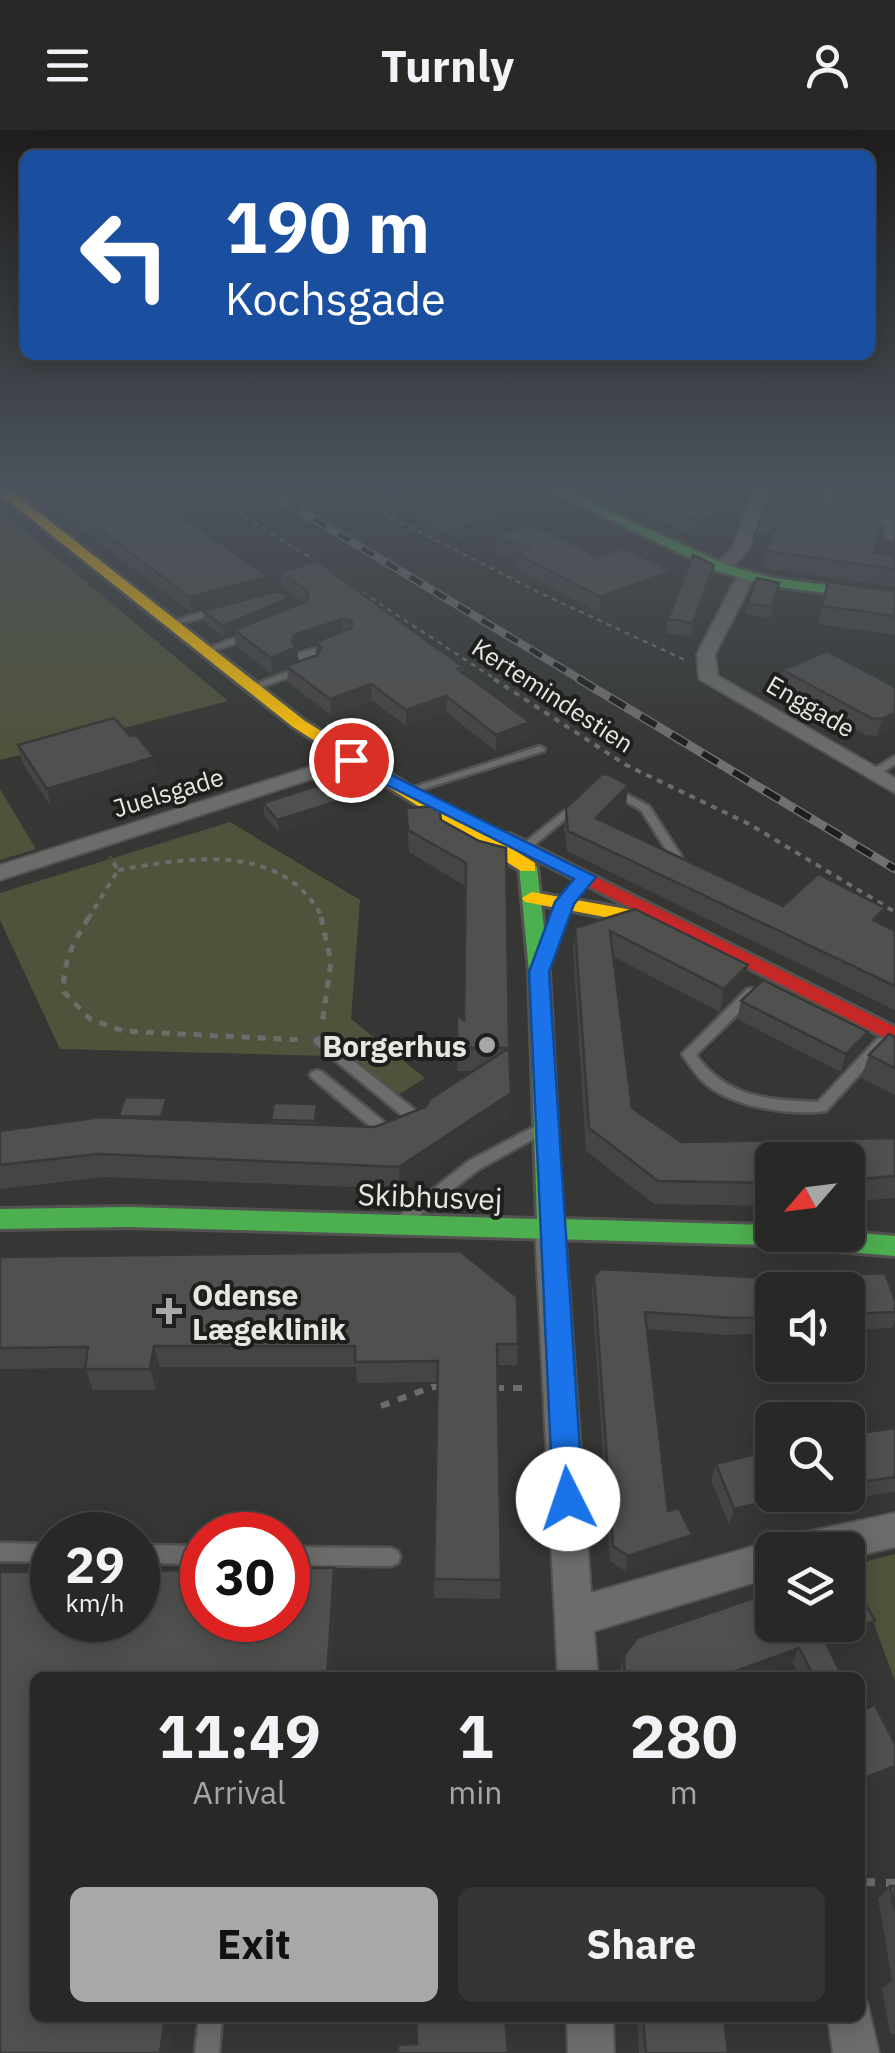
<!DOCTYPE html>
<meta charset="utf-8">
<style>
:root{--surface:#282927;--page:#343533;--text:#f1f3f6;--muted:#a5a6a7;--line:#444544;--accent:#a8a9a6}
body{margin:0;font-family:"IBM Plex Sans",sans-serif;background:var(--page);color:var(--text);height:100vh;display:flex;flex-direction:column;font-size:38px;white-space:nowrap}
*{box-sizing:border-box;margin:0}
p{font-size:32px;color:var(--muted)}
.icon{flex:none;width:55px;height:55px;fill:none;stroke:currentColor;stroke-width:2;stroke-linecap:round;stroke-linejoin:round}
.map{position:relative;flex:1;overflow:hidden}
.panel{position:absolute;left:30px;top:1542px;width:835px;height:350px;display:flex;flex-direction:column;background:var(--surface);border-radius:15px;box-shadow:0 5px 25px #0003,0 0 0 2px var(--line)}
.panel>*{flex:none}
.top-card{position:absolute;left:20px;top:20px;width:855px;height:210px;border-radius:15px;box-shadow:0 5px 25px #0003,0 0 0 2px var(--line);background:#1a4fa0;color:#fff;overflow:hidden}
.needle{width:65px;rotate:242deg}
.tools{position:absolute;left:755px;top:1012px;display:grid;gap:20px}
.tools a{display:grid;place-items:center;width:110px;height:110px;border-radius:15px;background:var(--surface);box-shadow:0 5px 25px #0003,0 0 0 2px var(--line);font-size:50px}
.speed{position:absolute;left:30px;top:1382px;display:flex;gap:20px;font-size:50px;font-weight:700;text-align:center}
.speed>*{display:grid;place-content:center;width:130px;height:130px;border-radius:50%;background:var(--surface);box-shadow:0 5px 25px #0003,0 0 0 2px var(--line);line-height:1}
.speed small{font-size:25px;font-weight:400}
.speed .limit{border:15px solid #d22;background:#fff;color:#111}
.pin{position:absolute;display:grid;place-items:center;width:85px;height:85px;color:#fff;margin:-42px;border:5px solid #fff;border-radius:50%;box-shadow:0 2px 10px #0007}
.me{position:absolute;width:110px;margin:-55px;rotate:356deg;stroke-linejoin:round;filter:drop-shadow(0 0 8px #0008)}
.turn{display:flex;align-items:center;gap:35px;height:210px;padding:0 40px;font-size:45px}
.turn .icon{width:130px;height:130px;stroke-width:2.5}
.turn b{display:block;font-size:70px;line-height:85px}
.eta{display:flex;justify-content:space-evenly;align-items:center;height:170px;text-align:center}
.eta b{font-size:60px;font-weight:700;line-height:70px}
.primary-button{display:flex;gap:20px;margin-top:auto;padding:20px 40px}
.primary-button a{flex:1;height:115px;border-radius:15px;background:var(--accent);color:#111;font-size:40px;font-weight:700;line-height:115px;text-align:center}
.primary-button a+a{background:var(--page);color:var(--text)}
header{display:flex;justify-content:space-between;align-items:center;height:130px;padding:0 40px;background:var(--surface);font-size:45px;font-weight:700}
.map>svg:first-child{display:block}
.green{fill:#50533b}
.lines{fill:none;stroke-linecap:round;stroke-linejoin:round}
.lane-casing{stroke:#525350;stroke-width:5}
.street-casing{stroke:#525350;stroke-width:4}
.fast-casing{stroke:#525350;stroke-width:6}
.slow-casing{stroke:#525350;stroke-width:6}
.jam-casing{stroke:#525350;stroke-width:6}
.path-far4{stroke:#6c6d6a;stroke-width:2.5;stroke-dasharray:5 5;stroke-linecap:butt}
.path-far3{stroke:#6c6d6a;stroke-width:4;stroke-dasharray:6 6;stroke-linecap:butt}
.path-far2{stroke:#6c6d6a;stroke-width:5;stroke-dasharray:8 8;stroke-linecap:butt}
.path-far1{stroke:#6c6d6a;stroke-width:6;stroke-dasharray:9 9;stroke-linecap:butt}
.path{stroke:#6c6d6a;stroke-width:8;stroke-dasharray:11 11;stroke-linecap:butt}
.lane{fill:#6c6d6a;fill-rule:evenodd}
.street{fill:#6c6d6a;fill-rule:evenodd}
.fast{fill:#4caf50;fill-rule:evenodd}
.slow{fill:#ffc107;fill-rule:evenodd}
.jam{fill:#c62828;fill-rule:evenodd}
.rail-far1-casing{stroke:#70706f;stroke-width:8}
.rail-casing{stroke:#70706f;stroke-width:9}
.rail-far1{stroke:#1e1f1c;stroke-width:5;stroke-dasharray:14;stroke-linecap:butt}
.rail{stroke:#1e1f1c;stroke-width:6;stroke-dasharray:18;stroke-linecap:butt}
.wall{fill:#454544;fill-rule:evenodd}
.shaded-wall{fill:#383837}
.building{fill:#50504f;stroke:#383837;stroke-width:2.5}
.route{fill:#1a73e8;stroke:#114b97;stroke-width:2.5}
.poi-dot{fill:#a8a9a6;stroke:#1e1f1c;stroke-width:4}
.labels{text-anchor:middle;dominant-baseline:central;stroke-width:8;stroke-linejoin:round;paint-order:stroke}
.far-street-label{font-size:25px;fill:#e6e6e3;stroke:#1e1f1c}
.poi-label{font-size:30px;font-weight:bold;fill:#e6e6e3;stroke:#1e1f1c;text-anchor:end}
.street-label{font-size:30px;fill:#e6e6e3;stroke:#1e1f1c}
</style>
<header><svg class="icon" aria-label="menu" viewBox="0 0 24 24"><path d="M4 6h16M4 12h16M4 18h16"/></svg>Turnly<svg class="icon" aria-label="person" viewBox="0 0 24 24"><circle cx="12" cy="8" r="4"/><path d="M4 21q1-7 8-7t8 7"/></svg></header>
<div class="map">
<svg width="895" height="1923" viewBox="0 0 895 1923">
<rect width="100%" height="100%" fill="#363734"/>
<path class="green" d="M0,380L228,571L0,630Z
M0,659L36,719L0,730Z
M230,692L360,770L351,889L425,948L385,973L328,926L60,919L0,790V763Z
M895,1424V1551L852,1435Z"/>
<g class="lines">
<g class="lane-casing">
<path id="lane" d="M781,360H802L833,363L830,383L834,385L830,387L822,384L826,367Z
M863,387L893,390L892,409L885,407L886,394L863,391Z
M220,476L223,477V481L173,496L168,493Z
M251,502L256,505L254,507L210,522L202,520Z
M330,513L333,514V518L308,527L318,533V537L256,559L248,557L307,534L297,528V524Z
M540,616L545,619L544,621L411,663H403L402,661Z
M895,626V634L877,646H869V642Z
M613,657L649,676L682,727L680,729H672L641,680L609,662L608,660Z
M578,670L582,671V675L526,722H518V718Z
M752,858L758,862L757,865L696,925C727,968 768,970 818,972L877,909L882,907L889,912L826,981C792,986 735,977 708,956C697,947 690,936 682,924L747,859Z
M320,906L325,908L425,988L427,992L425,996H415L315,914L313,911L315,908Z
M317,940L322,942L393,999L395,1003L393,1007H383L312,948L310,945L312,942Z
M541,993L546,994L548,998L546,1002L479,1039L410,1093L405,1095L400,1093L397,1089L400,1085L469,1031Z
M0,1413L52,1414V1432L0,1431Z
M138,1415L202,1416V1434L138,1433Z
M288,1417L391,1418L398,1421L400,1427L398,1433L391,1436L288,1435Z
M199,1888H222L219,1923H195Z"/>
</g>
<g class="street-casing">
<path id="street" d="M754,360H769L749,419L728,442H716V434L733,417Z
M746,441L755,446L715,524L718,546L895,648V663L699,549L697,524L737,446Z
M351,624L361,630L358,634L0,750V735Z
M550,1087L561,1091L565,1099L591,1463L772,1411L787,1420H772V1447L594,1501L598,1548H558L535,1099L539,1091Z
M895,1383V1417L848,1428V1420H788L793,1408L806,1402Z
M860,1869L867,1872L879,1923H833L828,1888H860Z
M567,1888H613L614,1923H568Z"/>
</g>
<g class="fast-casing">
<path id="fast" d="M548,360H563L727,435L772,448L895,464V472L771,456L717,441Z
M528,731L537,737L549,842L562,1089L765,1095L772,1096V1105H848V1102L895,1106V1126L765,1115L128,1097L0,1099V1079L128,1077L537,1089L529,842L519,737Z"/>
</g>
<g class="slow-casing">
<path id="slow" d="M0,360H10L305,591L535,733V741H521L293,597L0,364Z
M532,762L632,780L642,786L632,792L525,772L522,768Z"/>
</g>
<g class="jam-casing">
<path id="jam" d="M510,704L895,897V913L504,713V705Z"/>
</g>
<path class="path-far4" d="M203,360L320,434
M338,360L538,462L685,530
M337,446L498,551"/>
<path class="path-far3" d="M494,549L626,635L749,694L895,782
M118,740C189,728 283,710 323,789
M88,789L118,740L110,727"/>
<path class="path-far2" d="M89,787C74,812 62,831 64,862L90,889L123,901L301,910
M321,787L331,832L322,894"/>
<path class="path-far1" d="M495,1258H529
M381,1276L432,1257H444"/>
<path class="path" d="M864,1752L895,1753"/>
<use href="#lane" class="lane"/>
<use href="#street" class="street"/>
<use href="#fast" class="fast"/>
<use href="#slow" class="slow"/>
<use href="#jam" class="jam"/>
<g class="rail-far1-casing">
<path id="rail-far1" d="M266,360L583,551"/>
</g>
<g class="rail-casing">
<path id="rail" d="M579,549L895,739"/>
</g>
<use href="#rail-far1" class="rail-far1"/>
<use href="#rail" class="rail"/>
</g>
<path class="wall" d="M30,360H82L96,369L267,446L317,431L463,537V543L530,609L496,621L446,582L406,596L372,570L331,585L288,552L287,538L272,544L236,516L234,503L224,507L204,492L203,481L290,478L304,472L282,458L192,483ZM315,514L316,525L298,532L297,520Z
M369,360H542L541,362L485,380L498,386L497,402L462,411Z
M591,360H730L711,405L694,407Z
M834,360H895V387L882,385L874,423L895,426V457L763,438L767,419L752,425L754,408L823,369L826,373L835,374L837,364Z
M497,406L598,427L670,457L599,483L516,439L517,430L496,422Z
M712,448L691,507L666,503L668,489Z
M828,452L895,461V505L818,494Z
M779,453L770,488L746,484L748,473Z
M783,540L895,557L877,606L866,605L779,556Z
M130,606L158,644L51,677L22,632L18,615Z
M263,673L361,676L279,702L264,685Z
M626,675L608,694L783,776L880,794L895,801V880L567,721L564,698L566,678Z
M406,678L441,690L479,711L509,918L511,963L510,986L400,1059L105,1047L0,1059V1001L119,988L168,975L164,989L272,993L271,990L318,980L316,995L375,997L425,977L473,941H457V885L464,890L465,756L409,722Z
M635,779L744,858L720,882L614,827L632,978L681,1012L895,1008V1068L848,1072V1030H772V1076L654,1074L586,1021L573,821L575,798Z
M741,871L862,920L841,942L737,889Z
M895,907V965L861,948L869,925Z
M0,1127L518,1214L517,1235H498L501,1450L500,1469L434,1468L438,1252L357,1253L356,1237H160L156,1260H93L85,1238L0,1239Z
M601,1139L767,1148L885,1143L895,1170V1191L892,1198L848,1200V1160H772V1203L728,1205L647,1199L668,1381L679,1378L692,1405L688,1420L625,1441L610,1431L592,1162L594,1146Z
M895,1298V1362L813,1374L729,1394L711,1350L716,1334L772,1365H848V1305Z
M875,1491L866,1506L829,1519L843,1548H800L792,1532L750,1548H621L620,1540L624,1526Z
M890,1756H895V1904H890L882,1859L892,1850L878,1769Z
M637,1888H724L728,1923H639Z"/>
<path class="shaded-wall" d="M498,360H542L541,362L465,387V370Z
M726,360H730L711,405L694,407L697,390Z
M498,386L497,402L462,411V395Z
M774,400L771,417L752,425L754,408Z
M714,435L712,448L691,507L693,493Z
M672,441L670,457L599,483L600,467Z
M281,443L282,458L192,483L190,467Z
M289,468L290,479L234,500V503L224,507L223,496Z
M342,489L343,504L297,520L299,533L286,536L287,538L272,544L271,528L292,512L294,505Z
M371,554L372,570L331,585L330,569Z
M446,566V582L406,596V580Z
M895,583V597L877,606L882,589Z
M530,592V609L496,621V605Z
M154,627L158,644L51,677L47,659Z
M628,655L626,675L594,708L596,688Z
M361,664V676L279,702L277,690Z
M885,778L879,798L873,790Z
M748,835L744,858L720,882L724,859Z
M868,902L862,920L841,942L846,924Z
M511,963L510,986L400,1059L399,1037Z
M167,968L168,975L163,994L161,987Z
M154,1216L160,1237L156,1260L150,1239Z
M793,1365H817L813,1374L729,1394L734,1379Z
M692,1405L688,1420L625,1441L628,1426Z
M334,1438L337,1457L331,1548H327Z
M875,1491L866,1506L817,1523L824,1509Z
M799,1518L792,1532L750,1548H717Z
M895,1636V1645L860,1659V1650Z
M165,1888H175L170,1923H160Z"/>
<path class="building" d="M46,360H82L96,369L133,360H143L267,446L317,431L463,537L457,539L530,592L496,605L446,566L406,580L371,554L330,569L286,536L318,525L321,517L315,512L352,498V491L342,489L294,505L292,512L297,517L271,528L234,500L307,471L308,461L281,443L190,467Z
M398,360H498L465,370L498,386L462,395Z
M629,360H726L714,388L697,390Z
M772,360H824L823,369L826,373L883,380L874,423L895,426V439L766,421L774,400L754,408Z
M838,360H895V370L838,362Z
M531,394L598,427L624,418L672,441L600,467L517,424L530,419L497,406Z
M693,425L714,435L693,493L668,489Z
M757,448L779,453L772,477L748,473Z
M828,452L895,461V486L822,476Z
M279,461L289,468L223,496L203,481Z
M827,521L895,557V583L882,589L871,588L783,540Z
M114,588L130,606L136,605L154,627L47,659L18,615Z
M354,644L361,664L277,690L263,673Z
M602,644L609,645L628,655L596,688L783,776L818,744L885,778L873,790L895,801V856L568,701L566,678Z
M439,676L441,690L479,711L506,718L509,918H457V885L464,890L466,733L408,700L406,678Z
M635,779L748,835L724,859L610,801L632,978L681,1012L895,1008V1046L848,1050V1030H772V1053L658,1051L589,998L575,798Z
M763,850L868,902L846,924L741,871Z
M889,904L895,907V938L869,925Z
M509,918L511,963L399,1037L98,1024L0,1035V1001L101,987L375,997L425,977L430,969Z
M125,967L167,968L161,987L119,986Z
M274,973L317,974L315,991L271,990Z
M460,1121L517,1167L518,1214H497L501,1450L434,1449L438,1231L355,1232V1216H154L150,1239H85L88,1217L0,1218V1127Z
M601,1139L767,1148L885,1143L895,1170V1182L848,1184V1160H772V1187L733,1188L645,1182L668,1381L679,1378L692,1405L628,1426L613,1416L594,1146Z
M895,1298V1347L848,1354V1305Z
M772,1320V1365H793L734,1379L716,1334Z
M288,1438H334L327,1548H35V1888H165L160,1923H0V1442H52V1490H138V1441L202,1440V1490H288Z
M848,1442L875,1491L824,1509L843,1548H815L799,1518L717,1548H625L624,1526L637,1508L772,1462V1495H848Z
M875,1575L895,1614V1636L860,1650V1581Z
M860,1695L865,1721H860Z
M890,1756H895V1781Z
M416,1888H505L508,1923H398V1915L417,1914Z
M643,1888H724L728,1923H646Z"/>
<linearGradient id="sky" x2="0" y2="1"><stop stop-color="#1e1e1d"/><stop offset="0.57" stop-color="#4c535c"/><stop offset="1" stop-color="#4c535c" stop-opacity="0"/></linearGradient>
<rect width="895" height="629" fill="url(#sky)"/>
<path class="route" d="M351,625L596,747L574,774L549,842L583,1369L578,1379L568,1383L558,1379L553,1369L529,842L555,772L574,749L345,634V627Z"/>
<g class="poi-dot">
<circle cx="487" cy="915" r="10"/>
<path d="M164 1166h10v10h10v10h-10v10h-10v-10h-10v-10h10z"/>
</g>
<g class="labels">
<g class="far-street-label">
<text transform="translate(553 565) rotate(33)">Kertemindestien</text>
<text transform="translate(811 576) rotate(30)">Enggade</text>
<text transform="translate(168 662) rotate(-17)">Juelsgade</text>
</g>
<g class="poi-label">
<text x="467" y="915">Borgerhus</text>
<text x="192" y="1164" text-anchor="start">Odense<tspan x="192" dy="34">Lægeklinik</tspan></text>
</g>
<g class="street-label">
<text transform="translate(430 1066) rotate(2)">Skibhusvej</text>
</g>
</g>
</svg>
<div class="tools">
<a><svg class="needle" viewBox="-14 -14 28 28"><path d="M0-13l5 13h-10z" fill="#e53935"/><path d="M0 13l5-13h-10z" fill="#a5a6a7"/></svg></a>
<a><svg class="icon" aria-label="sound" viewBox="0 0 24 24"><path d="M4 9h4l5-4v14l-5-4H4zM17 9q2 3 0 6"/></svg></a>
<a><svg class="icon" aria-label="search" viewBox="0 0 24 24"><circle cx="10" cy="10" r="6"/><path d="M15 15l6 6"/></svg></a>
<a><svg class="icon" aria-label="layers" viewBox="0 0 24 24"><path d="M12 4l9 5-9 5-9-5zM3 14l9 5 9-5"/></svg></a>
</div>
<div class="speed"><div>29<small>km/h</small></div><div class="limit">30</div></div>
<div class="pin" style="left:351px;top:630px;background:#d93025"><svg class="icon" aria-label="arrive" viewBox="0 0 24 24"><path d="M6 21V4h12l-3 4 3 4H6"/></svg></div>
<svg class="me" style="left:568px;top:1369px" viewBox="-20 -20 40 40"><circle r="19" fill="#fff"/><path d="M0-13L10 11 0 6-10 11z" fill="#1a73e8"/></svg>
<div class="top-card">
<div class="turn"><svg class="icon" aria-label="left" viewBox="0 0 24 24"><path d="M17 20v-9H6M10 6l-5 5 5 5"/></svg><div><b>190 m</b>Kochsgade</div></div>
</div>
<section class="panel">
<div class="eta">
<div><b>11:49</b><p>Arrival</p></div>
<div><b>1</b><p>min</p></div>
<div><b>280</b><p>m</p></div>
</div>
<div class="primary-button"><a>Exit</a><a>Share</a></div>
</section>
</div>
